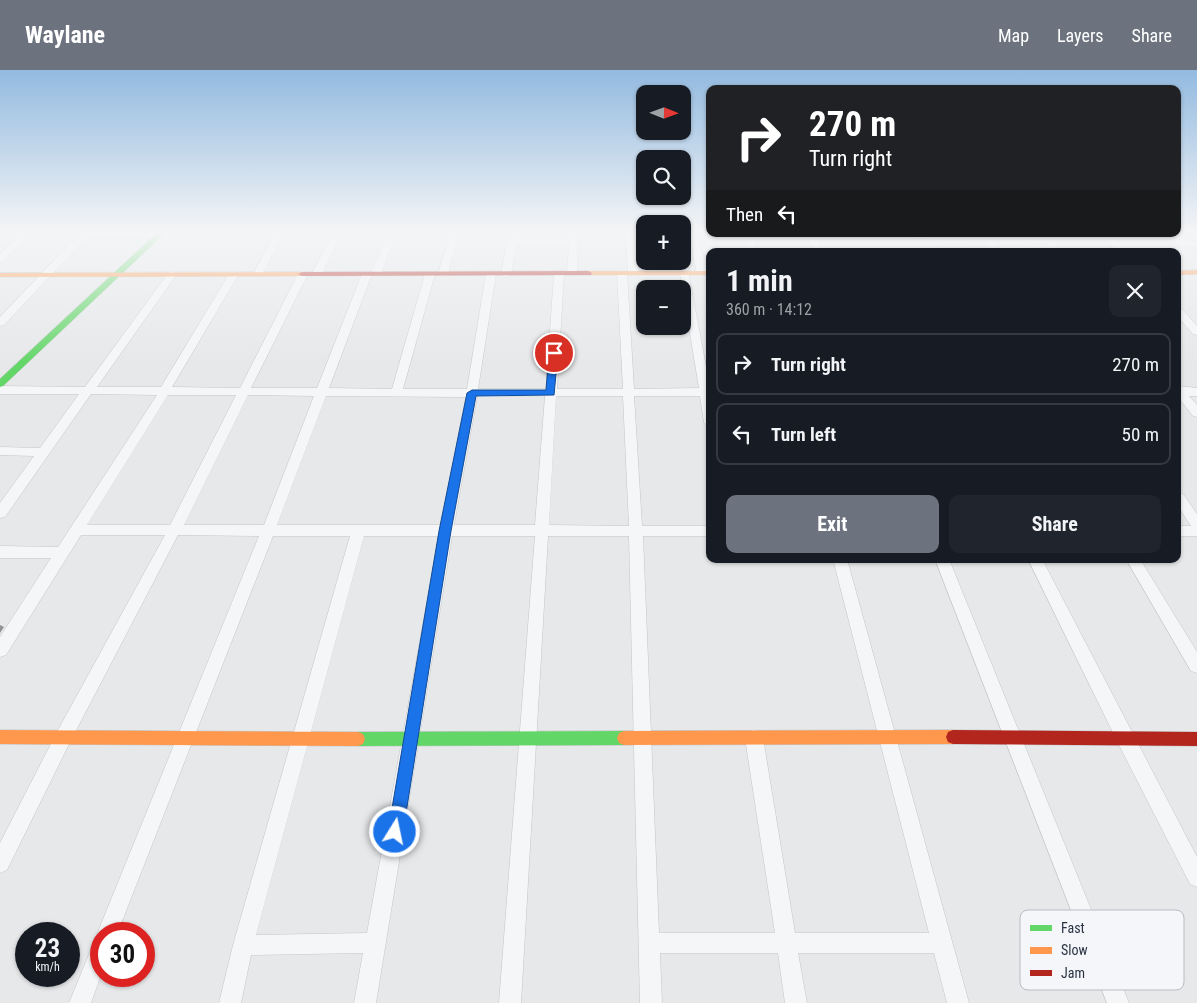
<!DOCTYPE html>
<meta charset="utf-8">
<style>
:root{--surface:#171b24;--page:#20242c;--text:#f1f3f6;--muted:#9ea1a6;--line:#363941;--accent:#6c737f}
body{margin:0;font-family:"Roboto Condensed",sans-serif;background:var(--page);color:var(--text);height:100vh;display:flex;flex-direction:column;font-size:19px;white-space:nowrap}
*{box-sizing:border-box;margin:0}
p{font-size:16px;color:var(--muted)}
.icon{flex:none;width:28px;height:28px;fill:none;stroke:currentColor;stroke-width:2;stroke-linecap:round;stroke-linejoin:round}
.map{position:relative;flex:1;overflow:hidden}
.panel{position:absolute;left:706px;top:178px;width:475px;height:315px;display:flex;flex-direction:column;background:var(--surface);border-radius:10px;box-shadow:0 1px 4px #0004}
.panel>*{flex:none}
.hud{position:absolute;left:706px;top:15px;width:475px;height:152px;border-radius:10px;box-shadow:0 1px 4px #0004;background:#202124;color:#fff;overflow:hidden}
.needle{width:32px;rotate:91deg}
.fabs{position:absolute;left:636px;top:15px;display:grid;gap:10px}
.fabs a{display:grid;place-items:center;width:55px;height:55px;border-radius:10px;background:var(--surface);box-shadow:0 1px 4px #0004;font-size:25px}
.speed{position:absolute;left:15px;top:852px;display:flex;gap:10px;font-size:25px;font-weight:700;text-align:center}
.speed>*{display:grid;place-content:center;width:65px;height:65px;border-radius:50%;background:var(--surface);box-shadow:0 1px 4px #0004;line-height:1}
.speed small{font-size:12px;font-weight:400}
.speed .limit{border:8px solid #d22;background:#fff;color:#111}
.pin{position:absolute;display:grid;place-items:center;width:42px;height:42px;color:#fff;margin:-21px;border:2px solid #fff;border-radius:50%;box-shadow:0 1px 5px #0007}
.me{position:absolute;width:55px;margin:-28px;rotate:10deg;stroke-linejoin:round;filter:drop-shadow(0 0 4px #0008)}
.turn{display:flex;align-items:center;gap:18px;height:105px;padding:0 20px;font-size:22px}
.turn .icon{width:65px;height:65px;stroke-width:2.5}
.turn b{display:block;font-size:35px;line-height:42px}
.then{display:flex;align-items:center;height:48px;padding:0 20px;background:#0003;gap:10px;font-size:19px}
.round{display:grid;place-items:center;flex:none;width:52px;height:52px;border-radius:10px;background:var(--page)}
.head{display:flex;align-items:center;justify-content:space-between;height:85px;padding:0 20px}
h1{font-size:30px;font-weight:700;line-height:38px}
.primary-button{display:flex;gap:10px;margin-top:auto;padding:10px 20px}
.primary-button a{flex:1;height:58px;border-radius:10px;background:var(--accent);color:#fff;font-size:20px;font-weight:700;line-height:58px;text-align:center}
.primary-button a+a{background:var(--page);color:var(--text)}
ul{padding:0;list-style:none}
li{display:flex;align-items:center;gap:15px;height:62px;margin:0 10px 8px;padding:0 10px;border:2px solid var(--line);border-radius:10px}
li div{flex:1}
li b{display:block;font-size:19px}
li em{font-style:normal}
header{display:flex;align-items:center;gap:30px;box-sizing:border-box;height:70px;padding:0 25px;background:var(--accent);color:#fff}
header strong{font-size:24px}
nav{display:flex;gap:28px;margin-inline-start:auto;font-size:18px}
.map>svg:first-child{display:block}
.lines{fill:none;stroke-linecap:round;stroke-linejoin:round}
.street-casing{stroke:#c4c6c8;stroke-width:1}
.fast-casing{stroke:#c4c6c8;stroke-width:1}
.slow-casing{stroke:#c4c6c8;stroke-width:1}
.jam-casing{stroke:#c4c6c8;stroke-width:1}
.street{fill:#f5f6f7;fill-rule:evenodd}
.fast{fill:#63d668;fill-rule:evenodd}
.slow{fill:#ff974d;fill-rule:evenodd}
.jam{fill:#b3261e;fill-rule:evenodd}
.shaded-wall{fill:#909294}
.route{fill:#1a73e8;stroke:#114b97}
.key{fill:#f4f6f9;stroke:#b8bcc3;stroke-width:1}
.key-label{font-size:14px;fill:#2b3445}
</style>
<header>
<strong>Waylane</strong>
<nav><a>Map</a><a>Layers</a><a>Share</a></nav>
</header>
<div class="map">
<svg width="1197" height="933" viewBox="0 0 1197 933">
<rect width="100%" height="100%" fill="#e6e8ea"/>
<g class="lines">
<g class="street-casing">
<path id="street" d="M23,162H32L3,191L0,192V184Z
M81,162H165L166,164L162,167L86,168L4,255L0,256V247Z
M276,162H285L261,206H255L253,204Z
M333,162H342L322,204L317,207L314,206L312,204Z
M388,162H397L381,204L376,207L372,204L329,318L392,319L425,204L430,201L435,204L403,319H467L486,204L491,201L496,204L478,319H546L554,204L559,201L564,204L557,319H623L617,203L622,200L627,203L634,319L699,318L680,203L685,200L688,201L710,318V357L704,353L700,326H634L642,456H710V466H643L659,863H775L745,668L748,662L754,660L760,662L763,668L795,863H929L833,489H847L969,933H947L934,883H798L807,933H785L778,883H660L662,933H640L629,466H548L521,933H499L535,466H452L376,933H354L363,883L251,885L241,933H219L233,875L350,466H273L117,864H101V905L91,933H69L94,872L99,870L97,864L259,466L178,465L70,672L7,800L0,803V773L58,660L165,465H81L6,585L0,587V567L51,488H0V476L58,477L157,325L91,324L5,447L0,448V433L34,386L0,385V377L40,378L79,324H0V316L85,317L169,202L172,201L177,204L97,317H161L229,204L234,201L239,204L172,317L240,318L298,204L303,201L308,204L251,318H317L362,204L367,201L371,204ZM168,325H236L170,455H87ZM248,325L314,326L264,455H184ZM326,326L466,327L441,455H277ZM545,326L535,455H454L477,327ZM556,326H623L629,456L549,455ZM364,466H439L367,863L256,865Z
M451,162H459L448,204L443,207L438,204Z
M509,162H517V168H569L570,162H578L577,203L572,206L567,203L569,174H516L511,204L506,207L503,206L501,204Z
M626,162H634L638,203L633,206L628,203Z
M689,162H697L707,203L705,205L702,206L697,203Z
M744,164H752L757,181H749Z
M807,164H815L822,181H814Z
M853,164H933V165L929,168L857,167Z
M982,164H990L999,176L1047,175L1040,164H1048L1058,177L1054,180L937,181L942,178L990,177Z
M1102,164H1111L1125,181H1116Z
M1159,164H1168L1177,170L1197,171V177L1172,175Z
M1178,238L1182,239L1197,256V265L1193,264L1178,247Z
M1178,316L1197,318V326H1189L1197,335V347L1193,346L1178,327Z
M1178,422L1183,424L1197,444V466H1178V456H1191L1178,436Z
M935,489H949L1129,933H1107Z
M1028,489H1042L1197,787V817L1190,814L1119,675Z
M1126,489H1140L1197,582V603L1191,601Z"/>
</g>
<g class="fast-casing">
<path id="fast" d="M158,162H166L3,316L0,317V309Z
M624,661L629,663L631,668L629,673L624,675L358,676L353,674L351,669L353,664L358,662Z"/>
</g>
<g class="slow-casing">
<path id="slow" d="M1197,200V204L1178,205V201Z
M585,201H710V205H588L584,203Z
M305,202L306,204L302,206L0,207V203Z
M0,660L358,662L363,664L365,669L363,674L358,676L0,674Z
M953,660L958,662L960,667L958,672L953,674L624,675L619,673L617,668L619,663L624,661Z"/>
</g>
<g class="jam-casing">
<path id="jam" d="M588,201L592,203L591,205L302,206L298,204L302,202Z
M953,660L1197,662V676L953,674L948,672L946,667L948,662Z"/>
</g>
<use href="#street" class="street"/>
<use href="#fast" class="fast"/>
<use href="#slow" class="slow"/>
<use href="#jam" class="jam"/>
</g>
<path class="shaded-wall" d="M0,555L4,557L0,563Z"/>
<linearGradient id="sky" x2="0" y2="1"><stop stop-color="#93bae0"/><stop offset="0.55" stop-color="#f4f5f6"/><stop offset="1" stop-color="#f4f5f6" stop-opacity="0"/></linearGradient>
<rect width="1197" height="293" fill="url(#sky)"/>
<path class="route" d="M554,280L558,283L554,325L476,326L451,461L403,762L401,767L395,769L390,767L388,762L439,461L467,323L472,320H546L549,283Z"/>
<rect x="1020" y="840" width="164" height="80" rx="8" class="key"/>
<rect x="1030" y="855" width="22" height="6" fill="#63d668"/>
<rect x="1030" y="877" width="22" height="7" fill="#ff974d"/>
<rect x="1030" y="900" width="22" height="6" fill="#b3261e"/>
<g class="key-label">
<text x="1061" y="863">Fast</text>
<text x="1061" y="885">Slow</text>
<text x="1061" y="908">Jam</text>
</g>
</svg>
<div class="fabs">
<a><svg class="needle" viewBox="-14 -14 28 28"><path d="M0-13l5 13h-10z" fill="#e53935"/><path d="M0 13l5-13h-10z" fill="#9ea1a6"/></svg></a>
<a><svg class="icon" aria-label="search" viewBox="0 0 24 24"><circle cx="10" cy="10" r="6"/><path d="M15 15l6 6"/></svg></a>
<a>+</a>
<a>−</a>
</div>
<div class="speed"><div>23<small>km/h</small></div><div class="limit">30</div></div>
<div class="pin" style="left:554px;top:283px;background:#d93025"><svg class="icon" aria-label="arrive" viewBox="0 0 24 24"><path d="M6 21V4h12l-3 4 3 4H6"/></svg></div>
<svg class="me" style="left:395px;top:762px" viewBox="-20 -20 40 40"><circle r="17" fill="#1a73e8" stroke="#fff" stroke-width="3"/><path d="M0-11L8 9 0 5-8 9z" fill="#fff"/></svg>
<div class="hud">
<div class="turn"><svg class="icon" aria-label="right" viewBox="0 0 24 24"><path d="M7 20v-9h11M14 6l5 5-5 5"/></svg><div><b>270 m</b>Turn right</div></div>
<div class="then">Then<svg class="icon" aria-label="left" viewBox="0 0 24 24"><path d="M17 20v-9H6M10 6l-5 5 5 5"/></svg></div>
</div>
<section class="panel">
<div class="head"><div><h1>1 min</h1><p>360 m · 14:12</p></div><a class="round"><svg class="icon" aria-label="close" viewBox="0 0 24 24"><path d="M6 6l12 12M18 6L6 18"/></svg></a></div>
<ul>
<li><svg class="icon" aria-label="right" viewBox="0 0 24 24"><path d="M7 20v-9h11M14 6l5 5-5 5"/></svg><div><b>Turn right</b></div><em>270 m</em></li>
<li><svg class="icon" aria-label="left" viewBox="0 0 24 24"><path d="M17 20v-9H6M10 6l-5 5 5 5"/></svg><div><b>Turn left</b></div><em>50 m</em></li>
</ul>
<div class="primary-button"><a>Exit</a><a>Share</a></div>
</section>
</div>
